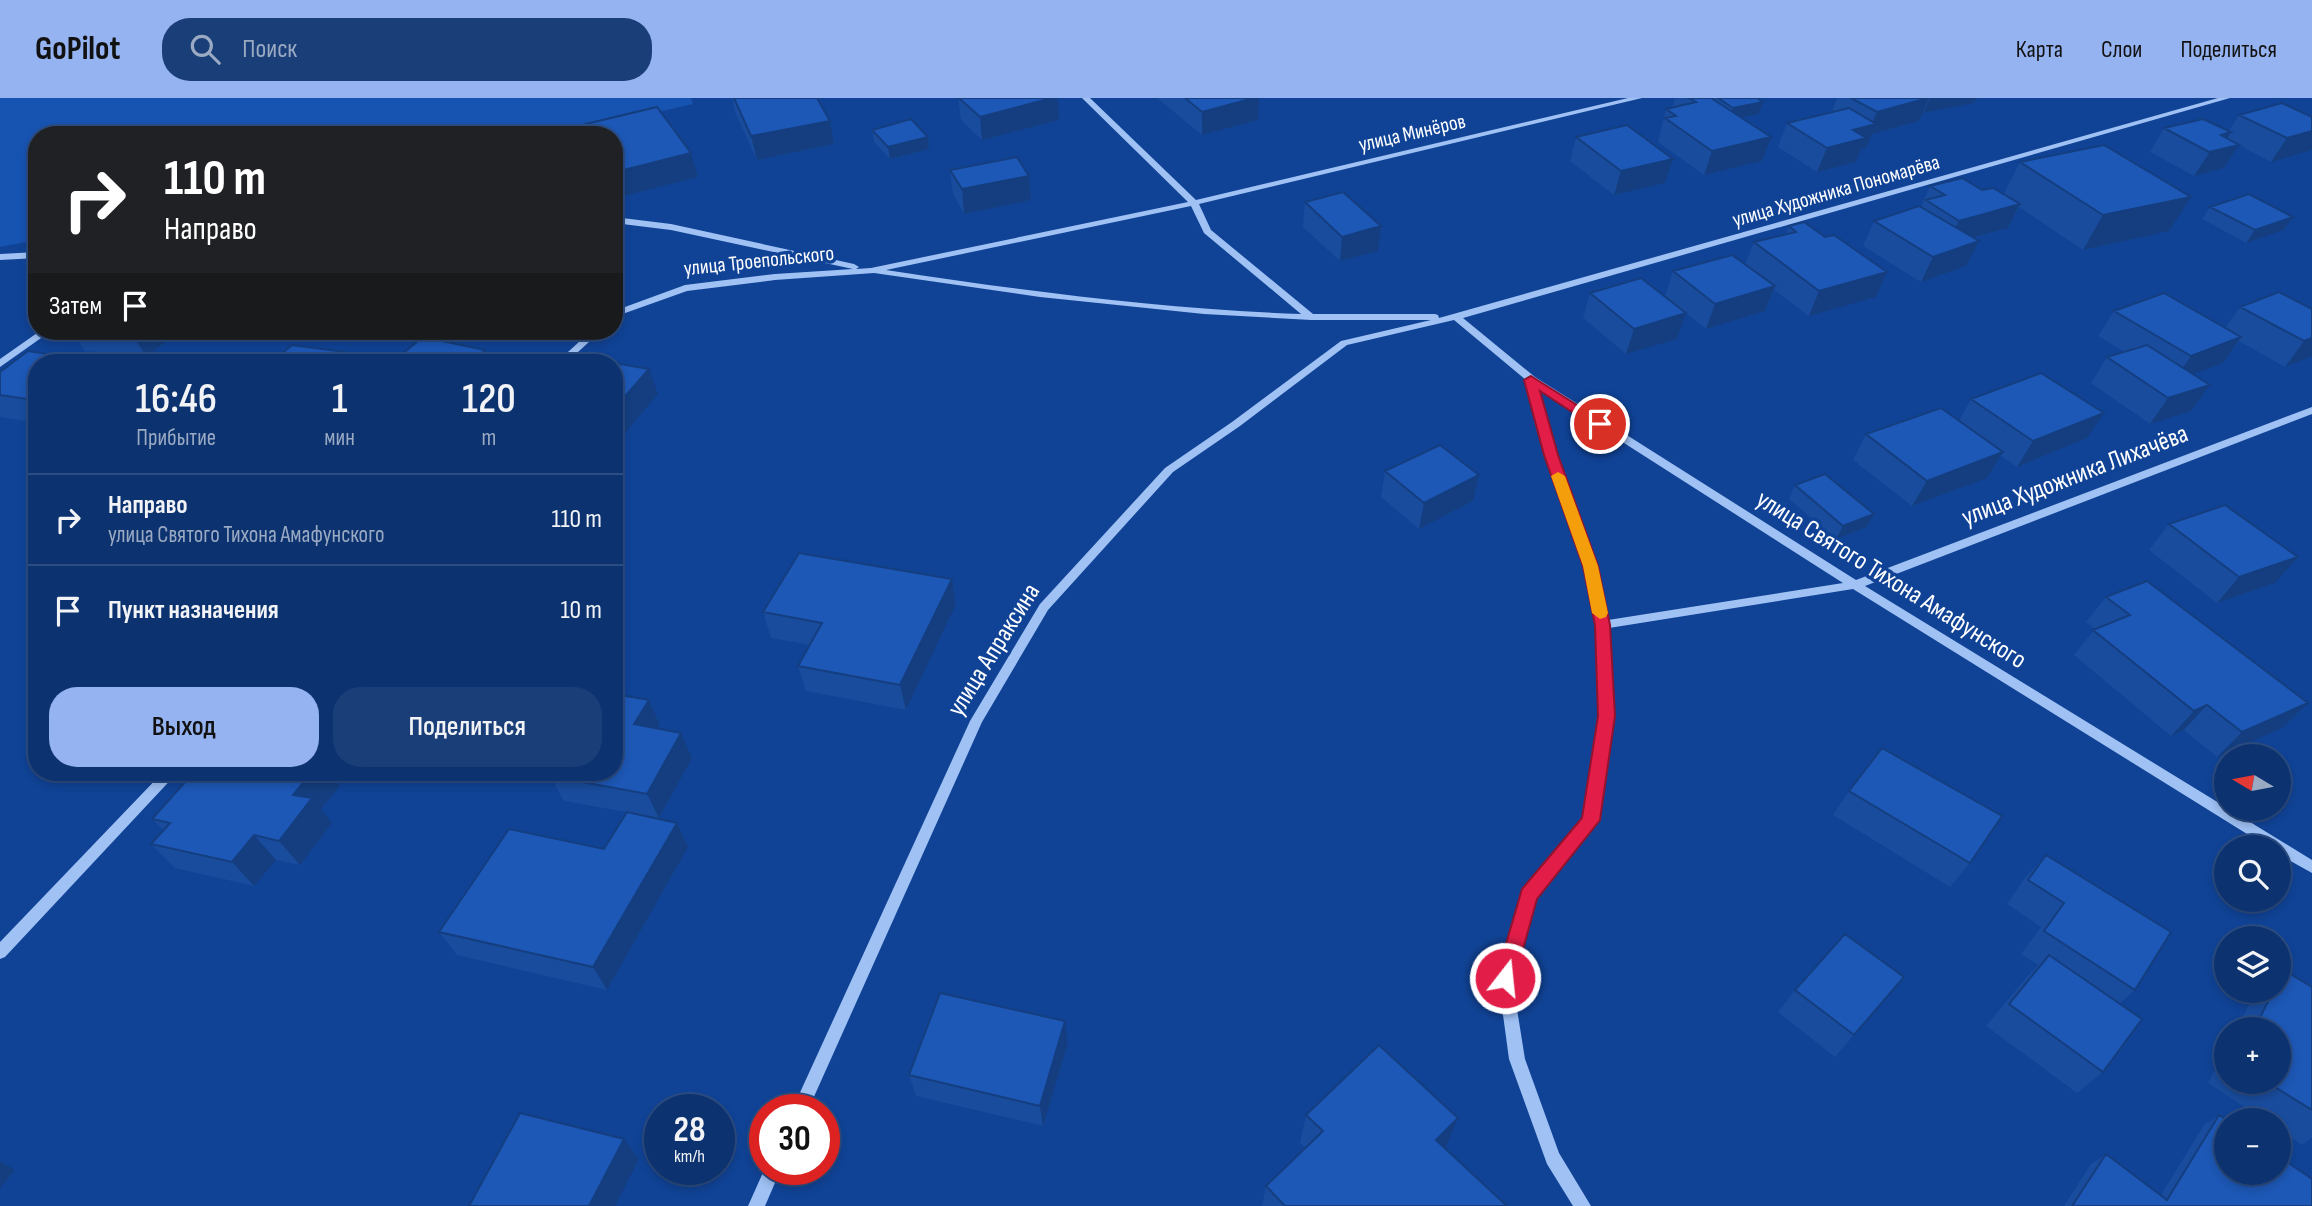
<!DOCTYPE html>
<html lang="ru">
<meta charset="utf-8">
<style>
:root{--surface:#0c3270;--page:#1a3e78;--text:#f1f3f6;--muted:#9aaac3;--line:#2c4d83;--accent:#95b2f1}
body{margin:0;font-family:"Sofia Sans Condensed",sans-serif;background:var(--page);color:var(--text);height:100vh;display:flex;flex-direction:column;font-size:26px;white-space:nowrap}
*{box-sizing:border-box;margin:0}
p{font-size:23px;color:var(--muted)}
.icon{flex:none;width:38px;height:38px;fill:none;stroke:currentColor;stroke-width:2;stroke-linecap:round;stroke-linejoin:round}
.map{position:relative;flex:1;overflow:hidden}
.drawer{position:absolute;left:28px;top:256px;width:595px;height:427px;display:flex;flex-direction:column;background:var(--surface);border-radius:28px;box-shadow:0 4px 10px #0003,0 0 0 2px var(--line)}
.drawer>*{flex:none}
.banner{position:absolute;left:28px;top:28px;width:595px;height:214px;border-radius:28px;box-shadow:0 4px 10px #0003,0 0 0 2px var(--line);background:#202124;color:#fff;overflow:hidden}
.needle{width:46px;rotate:280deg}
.buttons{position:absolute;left:2214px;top:646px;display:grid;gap:14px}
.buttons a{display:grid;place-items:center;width:77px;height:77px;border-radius:50%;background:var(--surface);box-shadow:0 4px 10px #0003,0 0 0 2px var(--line);font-size:35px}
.speed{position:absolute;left:644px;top:996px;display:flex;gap:14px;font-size:35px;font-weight:700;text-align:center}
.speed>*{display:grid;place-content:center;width:91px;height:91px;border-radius:50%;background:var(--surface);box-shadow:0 4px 10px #0003,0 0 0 2px var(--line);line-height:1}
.speed small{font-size:18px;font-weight:400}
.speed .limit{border:10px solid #d22;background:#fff;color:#111}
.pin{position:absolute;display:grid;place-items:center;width:60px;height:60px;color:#fff;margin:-30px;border:4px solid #fff;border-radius:50%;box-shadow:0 2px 7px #0007}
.me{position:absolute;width:77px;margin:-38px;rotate:16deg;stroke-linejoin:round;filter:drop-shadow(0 0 5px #0008)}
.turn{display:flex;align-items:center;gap:24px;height:147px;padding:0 21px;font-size:32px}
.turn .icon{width:91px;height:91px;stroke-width:2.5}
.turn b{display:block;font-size:49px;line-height:60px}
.then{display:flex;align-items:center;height:66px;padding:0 21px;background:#0003;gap:14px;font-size:26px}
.eta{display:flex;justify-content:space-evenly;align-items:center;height:119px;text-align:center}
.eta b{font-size:42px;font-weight:600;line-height:49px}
.button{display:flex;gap:14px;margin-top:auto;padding:14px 21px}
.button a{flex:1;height:80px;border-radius:28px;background:var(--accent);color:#111;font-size:28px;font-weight:600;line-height:80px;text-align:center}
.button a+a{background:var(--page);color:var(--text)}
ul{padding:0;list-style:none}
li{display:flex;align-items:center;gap:21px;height:91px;padding:0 21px;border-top:2px solid var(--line)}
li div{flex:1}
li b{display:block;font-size:26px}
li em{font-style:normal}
header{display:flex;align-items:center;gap:42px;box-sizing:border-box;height:98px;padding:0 35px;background:var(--accent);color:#111}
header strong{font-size:33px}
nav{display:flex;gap:38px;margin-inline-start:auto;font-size:24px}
.search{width:490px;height:63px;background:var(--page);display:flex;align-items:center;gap:18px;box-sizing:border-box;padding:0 24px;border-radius:28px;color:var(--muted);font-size:26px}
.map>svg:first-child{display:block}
.green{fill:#1753b1}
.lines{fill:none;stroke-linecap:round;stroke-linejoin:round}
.minor{fill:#9fc1f4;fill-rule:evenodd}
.wall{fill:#194c9d}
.shaded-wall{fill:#143e7f}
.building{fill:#1d58b6;stroke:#143e7f;stroke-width:2}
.route{fill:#e11d48;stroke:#92132f;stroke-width:2}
.slow{fill:#f59e0b}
.labels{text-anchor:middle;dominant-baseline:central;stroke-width:7;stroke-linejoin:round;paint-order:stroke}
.far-street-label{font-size:21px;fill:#fff;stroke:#104396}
.street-label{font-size:26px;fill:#fff;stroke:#104396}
</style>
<header>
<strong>GoPilot</strong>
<div class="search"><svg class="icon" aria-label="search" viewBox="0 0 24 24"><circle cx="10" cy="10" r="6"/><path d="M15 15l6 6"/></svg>Поиск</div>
<nav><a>Карта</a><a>Слои</a><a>Поделиться</a></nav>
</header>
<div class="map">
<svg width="2312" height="1108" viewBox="0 0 2312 1108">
<rect width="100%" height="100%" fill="#104396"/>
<path class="green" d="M0,0H691L693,6L557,37H37V142L0,149Z"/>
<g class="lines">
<path class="minor" d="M1082,0H1090L1196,102L1628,0H1642L1199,106L1211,132L1313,216H1435L1438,217L1439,220L2218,0H2230L1463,220L1535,279L1856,482L2312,309V316L1865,488L2312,762V775L2278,756V749H2268L1853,491L1609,530L1612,618L1598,722L1535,800L1512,880L1525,961L1559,1055L1591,1108H1573L1547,1066L1509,961L1498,880L1524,793L1584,720L1600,618L1597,527L1584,468L1546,357L1526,282L1454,222L1347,247L1240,328L1173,374L1048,512L982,624L808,1012H792L970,623L1040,506L1165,370L1232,324L1341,243L1431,222H1311L1204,216L1040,199L874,175L775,182L687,193L614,219V213L685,187L775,176L853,171L671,132L614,125V119L671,126L854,166L859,169L856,171L871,170L1188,104ZM1191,108L1204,135L1301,216C1162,211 1024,193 886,172ZM1538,290L1843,485L1608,522L1596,468L1556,357Z
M37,154V160L0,162V156Z
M40,233H51L0,269V261Z
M591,233H601L567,264H557Z
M163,674H178L5,859L0,861V844Z
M765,1070L781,1071L765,1108H748Z"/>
</g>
<path class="wall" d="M732,0H817L830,23L834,46L757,62L735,14Z
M958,0H1058L1059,22L982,42L961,22Z
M1157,0H1259L1258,22L1202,37Z
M1675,0H1757L1763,4L1759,16L1741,20L1762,63L1704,77L1658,44L1666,11L1672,10Z
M1837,0H1977L1974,5L1923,15H1922L1919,23L1872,36L1866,50L1861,51L1856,64L1817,74L1778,49L1787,25L1832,14Z
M657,9L691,55L698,79L624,98L614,82V37H590L586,26Z
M2239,17L2312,19L2271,64L2239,47L2224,70L2194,78L2150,54L2164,30L2229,33Z
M872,32L928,39L929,51L890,61L874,44Z
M1576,39L1665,85L1614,97L1570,63Z
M2020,64L2169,133L2083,152L2019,109L2008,130L1974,140L1979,143L1966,168L1921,184L1863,148L1874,123L1921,109L1930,88L1982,92L2004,96Z
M950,72L1029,78L1031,102L964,116L953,96Z
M1305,104L1381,128L1378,153L1340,163L1303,129Z
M2210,109L2293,119L2284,132L2246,145L2202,121Z
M1789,128L1825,139L1887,174L1876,199L1809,218L1774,192L1765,213L1706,231L1665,198L1673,173L1745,167L1754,144L1786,136Z
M2279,194L2312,258L2285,269L2239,243L2223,265L2193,276L2210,287L2191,313L2150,326L2091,285L2107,259L2125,254L2098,238L2114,213L2225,230L2240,209Z
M1590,195L1686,215L1677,241L1626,256L1583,220Z
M71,233H178L147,259L85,253Z
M485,252L490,264H405L401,257Z
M37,264V325L0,319V274Z
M1971,301L2087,340L2017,369L2001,358L1987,380L1912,408L1853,362L1866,336L1959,323Z
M1385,373L1473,403L1419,431L1381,399Z
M1795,387L1874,416L1867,429L1836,441L1789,401Z
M2169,426L2275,485L2217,505L2149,452Z
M952,481L956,506L906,612L806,593L798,568L810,547L771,540L763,514Z
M2106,499L2308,605L2282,630L2217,659L2184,632L2171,638L2074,557L2095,531L2086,524Z
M649,602L660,627L658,631L692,660L659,720L631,715L677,725L688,749L607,892L457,857L439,834L604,751L627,714L564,703L550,678Z
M194,674H329L340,688L321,711L332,725L300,767L276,762L254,788L175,770L151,746L163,732L152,721Z
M1849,693L1970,765L1950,789L1833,717Z
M2046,757L2135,892L2119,906L2103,974L2077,995L1986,928L2026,880L2038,867L2021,856L2041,829L2007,806L2024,781Z
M2285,873L2312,889V1040L2302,1047L2278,1031V1022H2264L2208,985L2226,951V984H2278V931H2236L2255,896L2259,892H2278V878Z
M1904,879L1835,959L1778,914L1795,892Z
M1068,945L1043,1028L916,998L909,977Z
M1306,1017L1458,1020L1444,1050L1507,1108H1262L1266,1088L1305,1050L1300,1045Z
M2219,1017L2312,1108H2064L2091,1066L2106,1056L2161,1097L2204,1027Z"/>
<path class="shaded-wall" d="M1052,0H1058L1059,22L982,42L980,19Z
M1254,0H1259L1258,22L1202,37V14Z
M1929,0L1919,23L1872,36L1866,50L1861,51L1856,64L1817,74L1827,50L1853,32L1871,27L1877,14Z
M1930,0H1977L1974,5L1923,15Z
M1763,4L1759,16L1729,22L1733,10Z
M830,23L834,46L757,62L751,38Z
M2312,33V52L2271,64L2287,40Z
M2231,34L2220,51L2239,47L2224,70L2194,78L2221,37Z
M928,39L929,51L890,61L888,49Z
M1771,39L1762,63L1704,77L1712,53Z
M691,55L698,79L624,98L616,74Z
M1673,61L1665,85L1614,97L1621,73Z
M1029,78L1031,102L964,116L962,91Z
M2191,99L2169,133L2083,152L2103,117Z
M2020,106L2008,130L1946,147L1959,123Z
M2293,119L2284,132L2246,145L2255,132Z
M1381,128L1378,153L1340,163L1342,139Z
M1979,143L1966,168L1921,184L1933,159Z
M1887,174L1876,199L1809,218L1819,193Z
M1775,188L1765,213L1706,231L1715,206Z
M1686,215L1677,241L1626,256L1634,231Z
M132,233H178L147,259L130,234Z
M2241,239L2223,265L2173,284L2191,258Z
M2312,240V258L2285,269L2304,243Z
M485,252L490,264H471Z
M345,254L351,264H335Z
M649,271L658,296L614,348V311Z
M2210,287L2191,313L2150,326L2168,300Z
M2104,315L2087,340L2017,369L2033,343Z
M2003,354L1987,380L1912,408L1927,383Z
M1479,377L1473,403L1419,431L1424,405Z
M1874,416L1867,429L1836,441L1843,428Z
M2298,459L2275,485L2217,505L2239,479Z
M952,481L956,506L906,612L900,587Z
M649,602L660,627L646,651L634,626Z
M2308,605L2282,630L2217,659L2242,634Z
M2207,607L2184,632L2171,638L2194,613Z
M681,635L692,660L659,720L647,696Z
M312,674H329L340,688L321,711L332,725L300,767L279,743L293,697Z
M677,725L688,749L607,892L593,869Z
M254,737L276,762L254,788L232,764Z
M1065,923L1068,945L1043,1028L1040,1008Z
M1458,1020L1446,1048L1425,1070L1436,1042Z
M624,1041L639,1061L615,1108H589Z
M0,1063L15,1072L0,1090Z"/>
<path class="building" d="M734,0H817L830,23L751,38Z
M959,0H1052L980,19Z
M1185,0H1254L1202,14Z
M1689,0H1711L1771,39L1712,53L1665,20L1676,18L1666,11L1696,4Z
M1718,0H1757L1763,4L1733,10Z
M1851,0H1928L1877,14Z
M2282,5L2312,19V33L2287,40L2239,17Z
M657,9L691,55L616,74L614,71V37H593L586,26Z
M1849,10L1876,26L1853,32L1866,40L1827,50L1787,25Z
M911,21L928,39L888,49L872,32Z
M2203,21L2231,34L2221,37L2239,47L2209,54L2164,30Z
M1627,27L1673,61L1621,73L1576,39Z
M2104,47L2191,99L2103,117L2020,64Z
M1017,59L1029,78L962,91L950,72Z
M1962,80L1982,92L1993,90L2020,106L1959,123L1926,102L1945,97L1930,88Z
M1343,94L1381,128L1342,139L1305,104Z
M2249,96L2293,119L2255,132L2210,109Z
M1919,108L1979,143L1933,159L1874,123Z
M1804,124L1825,139L1834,137L1887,174L1819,193L1754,144L1796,134L1789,128Z
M1732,157L1775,188L1715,206L1673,173Z
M1641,180L1686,215L1634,231L1590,195Z
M2279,194L2312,211V240L2304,243L2240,209Z
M2164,195L2241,239L2191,258L2114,213Z
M423,239L485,252L471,264H434L401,257Z
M292,247L345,254L335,264H272Z
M2147,247L2210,287L2168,300L2107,259Z
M28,253L86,262L83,264H37V300L34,302L0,297V274Z
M593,262L610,264H591Z
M614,265L649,271L614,311Z
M2041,275L2104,315L2033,343L1971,301Z
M1941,310L2003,354L1927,383L1866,336Z
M1440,347L1479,377L1424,405L1385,373Z
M1825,376L1874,416L1843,428L1795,387Z
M2225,407L2298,459L2239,479L2169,426Z
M799,455L952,481L900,587L798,568L822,525L763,514Z
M2147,483L2308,605L2242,634L2207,607L2194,613L2093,532L2130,517L2106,499Z
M614,596L649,602L634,626L681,635L647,696L550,678L553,674H614Z
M1882,650L2002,718L1970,765L1849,693Z
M194,674H312L293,697L312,700L279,743L254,737L232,764L151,746L170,725L152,721Z
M627,714L677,725L593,869L439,834L509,731L604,751Z
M2046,757L2171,834L2135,892L2044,833L2064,805L2028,782Z
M1845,836L1904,879L1854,937L1795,892Z
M2049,857L2142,921L2103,974L2009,906Z
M2285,873L2312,889V1012L2267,984H2278V931H2254L2274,892H2278V885Z
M940,895L1065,923L1040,1008L909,977Z
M1379,947L1458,1020L1436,1042L1507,1108H1285L1266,1088L1323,1033L1306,1017Z
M520,1015L624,1041L589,1108H469Z
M2219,1017L2227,1022H2226V1074H2278V1058L2312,1081V1108H2072L2106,1056L2167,1102Z"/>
<path class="route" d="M1531,278L1607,326L1600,330L1595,329L1540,293L1558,357L1598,468L1610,527L1615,618L1600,722L1537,801L1515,880L1512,886L1505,889L1498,886L1496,880L1522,791L1582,720L1598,618L1595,527L1583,468L1544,357L1524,282Z"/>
<path class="slow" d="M1558,374L1565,378L1598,468L1608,515L1606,519L1600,521L1592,515L1583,468L1551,378Z"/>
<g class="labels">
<g class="far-street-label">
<text transform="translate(1412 35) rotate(-13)">улица Минёров</text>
<text transform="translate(1836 93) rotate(-16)">улица Художника Пономарёва</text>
<text transform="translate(759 163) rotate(-6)">улица Троепольского</text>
</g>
<g class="street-label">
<text transform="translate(2075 378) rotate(-21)">улица Художника Лихачёва</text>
<text transform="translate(1891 482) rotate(32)">улица Святого Тихона Амафунского</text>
<text transform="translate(994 552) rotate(-58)">улица Апраксина</text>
</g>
</g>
</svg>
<div class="buttons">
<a><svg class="needle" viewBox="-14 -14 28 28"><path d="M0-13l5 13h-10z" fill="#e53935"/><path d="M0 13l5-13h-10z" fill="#9aaac3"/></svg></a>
<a><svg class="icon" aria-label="search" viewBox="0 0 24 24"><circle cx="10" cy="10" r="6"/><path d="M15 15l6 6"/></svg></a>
<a><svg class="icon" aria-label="layers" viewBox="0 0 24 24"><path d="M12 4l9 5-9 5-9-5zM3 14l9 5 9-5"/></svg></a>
<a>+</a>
<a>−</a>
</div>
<div class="speed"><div>28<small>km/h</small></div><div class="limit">30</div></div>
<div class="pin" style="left:1600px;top:326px;background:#d93025"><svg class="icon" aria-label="arrive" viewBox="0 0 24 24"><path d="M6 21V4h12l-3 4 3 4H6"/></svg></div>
<svg class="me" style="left:1505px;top:880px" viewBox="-20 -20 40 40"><circle r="17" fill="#e11d48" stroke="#fff" stroke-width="3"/><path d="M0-11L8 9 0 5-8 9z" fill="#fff"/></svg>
<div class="banner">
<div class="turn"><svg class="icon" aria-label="right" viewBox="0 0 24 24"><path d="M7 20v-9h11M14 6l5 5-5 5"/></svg><div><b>110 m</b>Направо</div></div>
<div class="then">Затем<svg class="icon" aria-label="arrive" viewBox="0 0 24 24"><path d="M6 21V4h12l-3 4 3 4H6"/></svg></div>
</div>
<section class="drawer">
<div class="eta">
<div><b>16:46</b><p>Прибытие</p></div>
<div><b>1</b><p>мин</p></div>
<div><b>120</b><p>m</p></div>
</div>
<ul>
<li><svg class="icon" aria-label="right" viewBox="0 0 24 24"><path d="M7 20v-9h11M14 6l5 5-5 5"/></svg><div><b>Направо</b><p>улица Святого Тихона Амафунского</p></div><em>110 m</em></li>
<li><svg class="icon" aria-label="arrive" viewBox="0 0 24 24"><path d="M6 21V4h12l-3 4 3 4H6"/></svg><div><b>Пункт назначения</b></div><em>10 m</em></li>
</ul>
<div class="button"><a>Выход</a><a>Поделиться</a></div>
</section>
</div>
